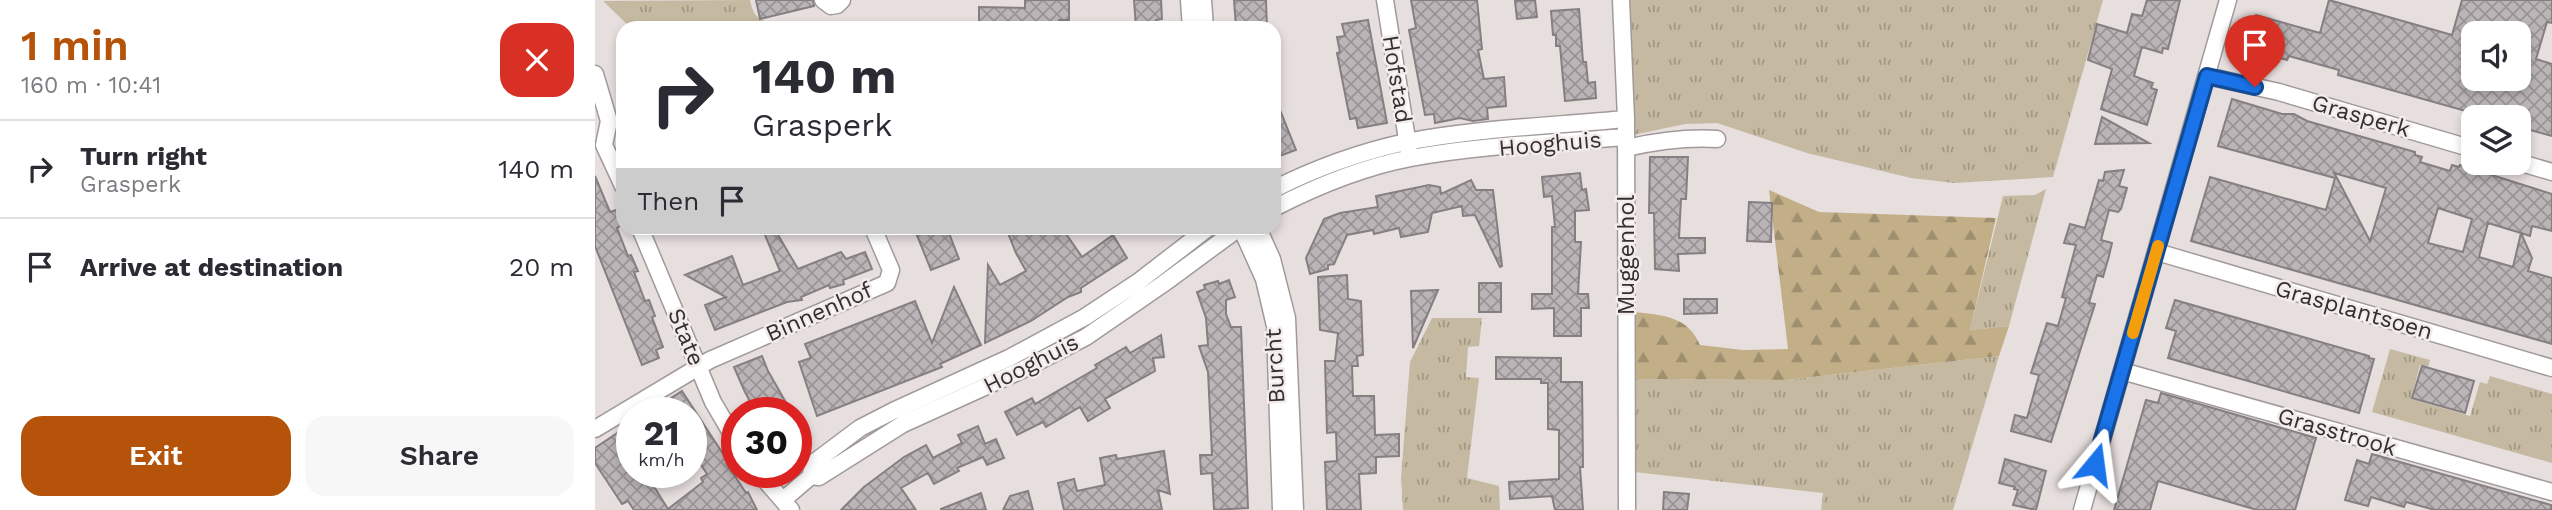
<!DOCTYPE html>
<meta charset="utf-8">
<style>
:root{--surface:#fff;--page:#f7f7f7;--text:#2b2b33;--muted:#7c7c81;--line:#e1e1e2;--accent:#b45309}
body{margin:0;font-family:"Work Sans",sans-serif;background:var(--page);color:var(--text);height:100vh;display:flex;flex-direction:column;font-size:26px;white-space:nowrap}
*{box-sizing:border-box;margin:0}
p{font-size:23px;color:var(--muted)}
.icon{flex:none;width:38px;height:38px;fill:none;stroke:currentColor;stroke-width:2;stroke-linecap:round;stroke-linejoin:round}
.map{position:relative;flex:1;overflow:hidden}
.panel{display:flex;flex-direction:column;background:var(--surface);width:595px}
.panel>*{flex:none}
.guide{position:absolute;left:21px;top:21px;width:665px;height:214px;border-radius:21px;box-shadow:0 4px 10px #0003;background:#fff;color:var(--text);overflow:hidden}
.fabs{position:absolute;left:1866px;top:21px;display:grid;gap:14px}
.fabs a{display:grid;place-items:center;width:70px;height:70px;border-radius:14px;background:var(--surface);box-shadow:0 4px 10px #0003;font-size:35px}
.speed{position:absolute;left:21px;top:397px;display:flex;gap:14px;font-size:35px;font-weight:700;text-align:center}
.speed>*{display:grid;place-content:center;width:91px;height:91px;border-radius:50%;background:var(--surface);box-shadow:0 4px 10px #0003;line-height:1}
.speed small{font-size:18px;font-weight:400}
.speed .limit{border:10px solid #d22;background:#fff;color:#111}
.pin{position:absolute;display:grid;place-items:center;width:60px;height:60px;color:#fff;margin:-72px -30px;border-radius:50% 50% 50% 0;rotate:-45deg;box-shadow:0 0 7px #0007}
.pin .icon{rotate:45deg}
.me{position:absolute;width:77px;margin:-38px;rotate:16deg;stroke-linejoin:round;filter:drop-shadow(0 0 5px #0008)}
.turn{display:flex;align-items:center;gap:24px;height:147px;padding:0 21px;font-size:32px}
.turn .icon{width:91px;height:91px;stroke-width:2.5}
.turn b{display:block;font-size:49px;line-height:60px}
.then{display:flex;align-items:center;height:66px;padding:0 21px;background:#0003;gap:14px;font-size:26px}
.round{display:grid;place-items:center;flex:none;width:74px;height:74px;border-radius:21px;background:var(--page)}
.head{display:flex;align-items:center;justify-content:space-between;height:119px;padding:0 21px}
h1{font-size:42px;font-weight:600;line-height:52px;color:var(--accent)}
.primary-button{display:flex;gap:14px;margin-top:auto;padding:14px 21px}
.primary-button a{flex:1;height:80px;border-radius:21px;background:var(--accent);color:#fff;font-size:28px;font-weight:600;line-height:80px;text-align:center}
.primary-button a+a{background:var(--page);color:var(--text)}
ul{padding:0;list-style:none}
li{display:flex;align-items:center;gap:21px;height:98px;padding:0 21px;border-top:2px solid var(--line)}
li div{flex:1}
li b{display:block;font-size:26px}
li em{font-style:normal}
main{display:flex;flex:1;min-height:0}
.map>svg:first-child{display:block}
.grass{fill:url(#grass-tufts)}
.forest{fill:url(#forest-firs)}
.building{fill:url(#building-cross-hatch);stroke:#857f81;stroke-width:2;fill-rule:evenodd}
.lines{fill:none;stroke-linecap:round;stroke-linejoin:round}
.minor-casing{stroke:#a29a9a;stroke-width:19}
.minor{stroke:#fff;stroke-width:16}
.route-casing{stroke:#114b97;stroke-width:18}
.route{stroke:#1a73e8;stroke-width:12}
.slow{stroke:#f59e0b;stroke-width:12}
.labels{text-anchor:middle;dominant-baseline:central;stroke-width:5;stroke-linejoin:round;paint-order:stroke}
.street-label{font-size:23px;fill:#333030;stroke:#f4ebeb}
</style>
<main>
<section class="panel">
<div class="head"><div><h1>1 min</h1><p>160 m · 10:41</p></div><a class="round" style="background:#d93025;color:#fff"><svg class="icon" aria-label="close" viewBox="0 0 24 24"><path d="M6 6l12 12M18 6L6 18"/></svg></a></div>
<ul>
<li><svg class="icon" aria-label="right" viewBox="0 0 24 24"><path d="M7 20v-9h11M14 6l5 5-5 5"/></svg><div><b>Turn right</b><p>Grasperk</p></div><em>140 m</em></li>
<li><svg class="icon" aria-label="arrive" viewBox="0 0 24 24"><path d="M6 21V4h12l-3 4 3 4H6"/></svg><div><b>Arrive at destination</b></div><em>20 m</em></li>
</ul>
<div class="primary-button"><a>Exit</a><a>Share</a></div>
</section>
<div class="map">
<svg width="1957" height="510" viewBox="0 0 1957 510">
<defs>
<pattern id="grass-tufts" width="24" height="20" patternUnits="userSpaceOnUse" patternTransform="scale(1.75)"><rect width="24" height="20" fill="#c5baa1"/><path d="M3 7l-1-3M5 7V3M7 7l1-3M15 17l-1-3M17 17v-4M19 17l1-3" fill="none" stroke="#a19884"/></pattern>
<pattern id="forest-firs" width="22" height="20" patternUnits="userSpaceOnUse" patternTransform="scale(1.75)"><rect width="22" height="20" fill="#c2af87"/><path d="M5 1l3.5 6h-7zM16 11l3.5 6h-7z" fill="#9e8f6f"/></pattern>
<pattern id="building-cross-hatch" width="8" height="8" patternUnits="userSpaceOnUse" patternTransform="scale(1.75)"><rect width="8" height="8" fill="#bcb5b8"/><path d="M0 0l8 8M0 8l8-8" fill="none" stroke="#999496"/></pattern>
</defs>
<rect width="100%" height="100%" fill="#e7dede"/>
<path class="grass" d="M155,0C160,23 166,16 182,28H36L8,1Z
M1033,0H1508L1458,177L1359,183L1316,178L1212,153L1122,123L1090,124L1038,135Z
M1451,189L1414,326L1375,330L1408,196L1440,195Z
M837,318H887L884,346L873,347L871,377L884,378L872,478L904,486L905,510H808L806,478L815,362Z
M1795,349L1835,360L1833,367L1825,365L1816,399L1875,416L1885,382L1892,384L1895,376L1957,394V463L1777,412Z
M1404,356L1358,510H1226L1228,493L1039,472L1040,379L1190,380Z"/>
<path class="forest" d="M1174,190L1224,212L1401,218L1375,330L1414,326L1404,356L1190,380L1040,379L1039,312C1067,315 1093,316 1105,345L1148,350L1193,349Z"/>
<path class="building" d="M161,0H218L219,6L165,19Z
M430,0H474V20H464V28H384V7L430,8Z
M539,0H566L567,19L561,20V28H541Z
M639,0H671L672,28H641Z
M816,0H882L887,49L883,50L889,79L909,77L911,106L892,108L893,119L878,121L865,118L840,123L839,114L830,115L814,30L821,28Z
M940,0L942,17L922,19L920,1Z
M1552,0H1585L1573,49L1568,48L1567,53L1547,47L1539,76L1558,83L1556,88L1562,90L1552,125L1506,109L1517,69L1493,60L1502,24L1532,33L1537,14L1547,16Z
M1734,0L1857,35L1867,0H1957V23L1952,22L1941,59L1957,64V136L1928,128L1929,123L1924,122L1926,117H1892L1743,75L1744,70L1701,58L1694,56L1692,60L1652,48L1661,15L1725,33ZM1878,33H1923V90L1878,79Z
M984,9L988,62H991L993,83L1000,82L1001,98L970,101L965,46H961V35H958L956,11Z
M773,20L792,123L763,128L761,118L755,119L742,53L745,52L742,37L750,36L747,24Z
M679,95L701,150L679,158Z
M1637,99L1687,114H1699L1712,121L1820,152V155L1827,157L1825,162L1855,171L1857,165L1864,167L1865,165L1957,194V231L1937,226L1935,236L1926,233L1937,258L1933,271L1957,278V344L1596,241L1615,177L1731,210L1740,178L1623,146ZM1739,173L1791,188L1775,241L1742,178ZM1843,208L1877,219L1868,252L1833,243ZM1893,223L1926,233L1918,267L1884,257Z
M1507,117L1554,143L1500,144Z
M1055,157H1093L1091,199H1086L1084,238H1110V253L1083,254L1084,271L1060,269L1059,213H1054Z
M1529,170L1524,186L1532,188L1526,209L1523,212L1514,210L1506,240L1517,243L1514,256L1508,277L1502,275L1494,303L1500,304L1456,442L1416,431L1420,415L1432,418L1444,375L1436,373L1452,323L1463,326L1471,298L1467,297L1481,245L1469,243L1475,224L1490,228L1504,180L1508,181L1510,172Z
M985,173L987,190L991,189L994,210L980,211V242H986L983,294H993L994,308H986V336H959V308L937,309V294H957V227H960L957,196L949,197L947,177Z
M0,176L15,212L21,210L25,226L22,228L33,256L36,255L43,271L39,272L50,301L54,300L60,316L57,317L68,347L61,350L64,358L47,365L0,246Z
M876,180L881,190H898L907,266L905,267L880,215L868,216L867,206L837,213L833,232L806,237L804,228L779,234L778,230L752,235L739,264L733,265V269L715,274L711,258L729,219L745,213L783,207L781,196L834,185L845,187L846,194Z
M1154,202L1177,203L1176,242L1152,241Z
M167,228H179L203,269L246,252L251,259L270,252L277,269L248,280L249,284L235,288L234,285L206,297L207,300L192,302L120,330L110,305L131,297L90,275L137,256L148,285L185,271Z
M319,228H352L364,259L336,270Z
M411,228H467L487,257L518,235L532,258L486,288V292L473,297L436,321L390,343L393,265L405,285L431,271L421,253Z
M752,275L753,299L766,301L768,355L762,356L763,366H757L758,396H779L780,435L804,434V456L781,457V473L764,474L766,510H732L730,462L742,461L741,432L732,433L730,361H740L743,333L725,330L723,277Z
M634,280L640,297L631,300V314L636,327H646L653,508L619,510L617,473L606,474L605,455H617L613,372L604,346L613,345L611,318L602,292L610,289L609,285L623,281L624,284Z
M884,283H906V312H884Z
M359,287L386,345L345,364L347,367L222,416L204,362L216,358L210,344L320,301L337,343Z
M843,290L818,348L816,291Z
M1089,299H1122V313L1089,314Z
M1580,300L1774,356V358L1779,359L1764,413L1573,358L1581,331L1571,328Z
M566,335L569,357L558,358L560,371L510,399L515,408L493,421L485,407L451,427L448,422L422,435L410,412L437,398L440,404L502,368L500,365L531,347L535,353Z
M167,356L173,371L197,413H161L149,390L139,367Z
M901,357L966,358V382H987L988,467H985L988,510H960L957,496L915,499L914,482L964,479V430L953,429V383H946V379H901Z
M1827,366L1879,381L1870,413L1817,398Z
M87,391L134,463L132,464L151,493L153,492L162,510H39L33,501L27,504L0,463V448L24,432L37,452V472H50L73,509L108,482L106,478L112,474L96,450V413H53Z
M1566,393L1721,438L1700,510H1662L1563,481L1555,510H1519L1551,400L1563,403Z
M383,426L390,444L401,439L409,458L392,465L388,457L362,468L364,471L339,484L333,473L306,488L321,510H246L269,487L309,457L331,445L338,458L367,443L363,435Z
M569,451L575,494L563,490L567,510H469L463,483L479,479L482,491L510,485L505,458L521,455L522,459Z
M1777,454L1956,505V510H1840L1811,502L1809,507L1776,497L1773,506L1750,500L1762,460L1774,464Z
M1410,459L1451,471L1441,510L1418,505L1423,490L1419,489L1420,487L1404,483Z
M433,491L438,510H408L415,496Z
M1069,492L1094,494L1092,510H1068Z
M386,493L391,510H346V509Z"/>
<g class="lines">
<g class="minor-casing">
<path id="minor" d="M228,0L236,6L242,5L247,0
M594,0L596,28
M608,0L610,28
M790,0L814,152
M1026,0L1031,119L1032,510
M0,74L14,121L9,145
M1612,76L1684,92L1878,149
M9,145L28,186
M1031,148C1062,141 1090,137 1122,139
M1923,162L1957,172
M679,189C721,168 765,152 811,142C883,128 958,126 1031,119
M679,208C722,186 768,167 816,158C886,145 959,143 1031,137
M45,228L118,402L142,443
M646,228L669,279L680,326L686,510
M663,228L677,259L692,318L700,510
M1562,252L1957,368
M1527,371L1957,492
M0,429L115,360L292,283L296,270L278,228
M163,472L196,510
M216,476L224,477L308,424L427,370L491,337L568,284L644,228
M188,500L216,476L217,464L265,428L298,411L414,358L490,317L543,282L613,228
M1487,510L1633,0"/>
</g>
<use href="#minor" class="minor"/>
</g>
<g class="lines">
<g class="route-casing">
<path id="route" d="M1500,464L1612,76L1660,87"/>
</g>
<use href="#route" class="route"/>
<path class="slow" d="M1538,333L1563,246"/>
</g>
<g class="labels">
<g class="street-label">
<text transform="translate(802 79) rotate(81)">Hofstad</text>
<text transform="translate(1766 116) rotate(16)">Grasperk</text>
<text transform="translate(955 144) rotate(-5)">Hooghuis</text>
<text transform="translate(1031 255) rotate(-90)">Muggenhol</text>
<text transform="translate(1759 310) rotate(16)">Grasplantsoen</text>
<text transform="translate(224 312) rotate(-24)">Binnenhof</text>
<text transform="translate(91 337) rotate(67)">State</text>
<text transform="translate(436 364) rotate(-27)">Hooghuis</text>
<text transform="translate(680 366) rotate(-93)">Burcht</text>
<text transform="translate(1742 432) rotate(16)">Grasstrook</text>
</g>
</g>
</svg>
<div class="fabs">
<a><svg class="icon" aria-label="sound" viewBox="0 0 24 24"><path d="M4 9h4l5-4v14l-5-4H4zM17 9q2 3 0 6"/></svg></a>
<a><svg class="icon" aria-label="layers" viewBox="0 0 24 24"><path d="M12 4l9 5-9 5-9-5zM3 14l9 5 9-5"/></svg></a>
</div>
<div class="speed"><div>21<small>km/h</small></div><div class="limit">30</div></div>
<div class="pin" style="left:1660px;top:87px;background:#d93025"><svg class="icon" aria-label="arrive" viewBox="0 0 24 24"><path d="M6 21V4h12l-3 4 3 4H6"/></svg></div>
<svg class="me" style="left:1500px;top:464px" viewBox="-20 -20 40 40"><path d="M0-17L14 15 0 8-14 15z" fill="#1a73e8" stroke="#fff" stroke-width="4"/></svg>
<div class="guide">
<div class="turn"><svg class="icon" aria-label="right" viewBox="0 0 24 24"><path d="M7 20v-9h11M14 6l5 5-5 5"/></svg><div><b>140 m</b>Grasperk</div></div>
<div class="then">Then<svg class="icon" aria-label="arrive" viewBox="0 0 24 24"><path d="M6 21V4h12l-3 4 3 4H6"/></svg></div>
</div>
</div>
</main>
